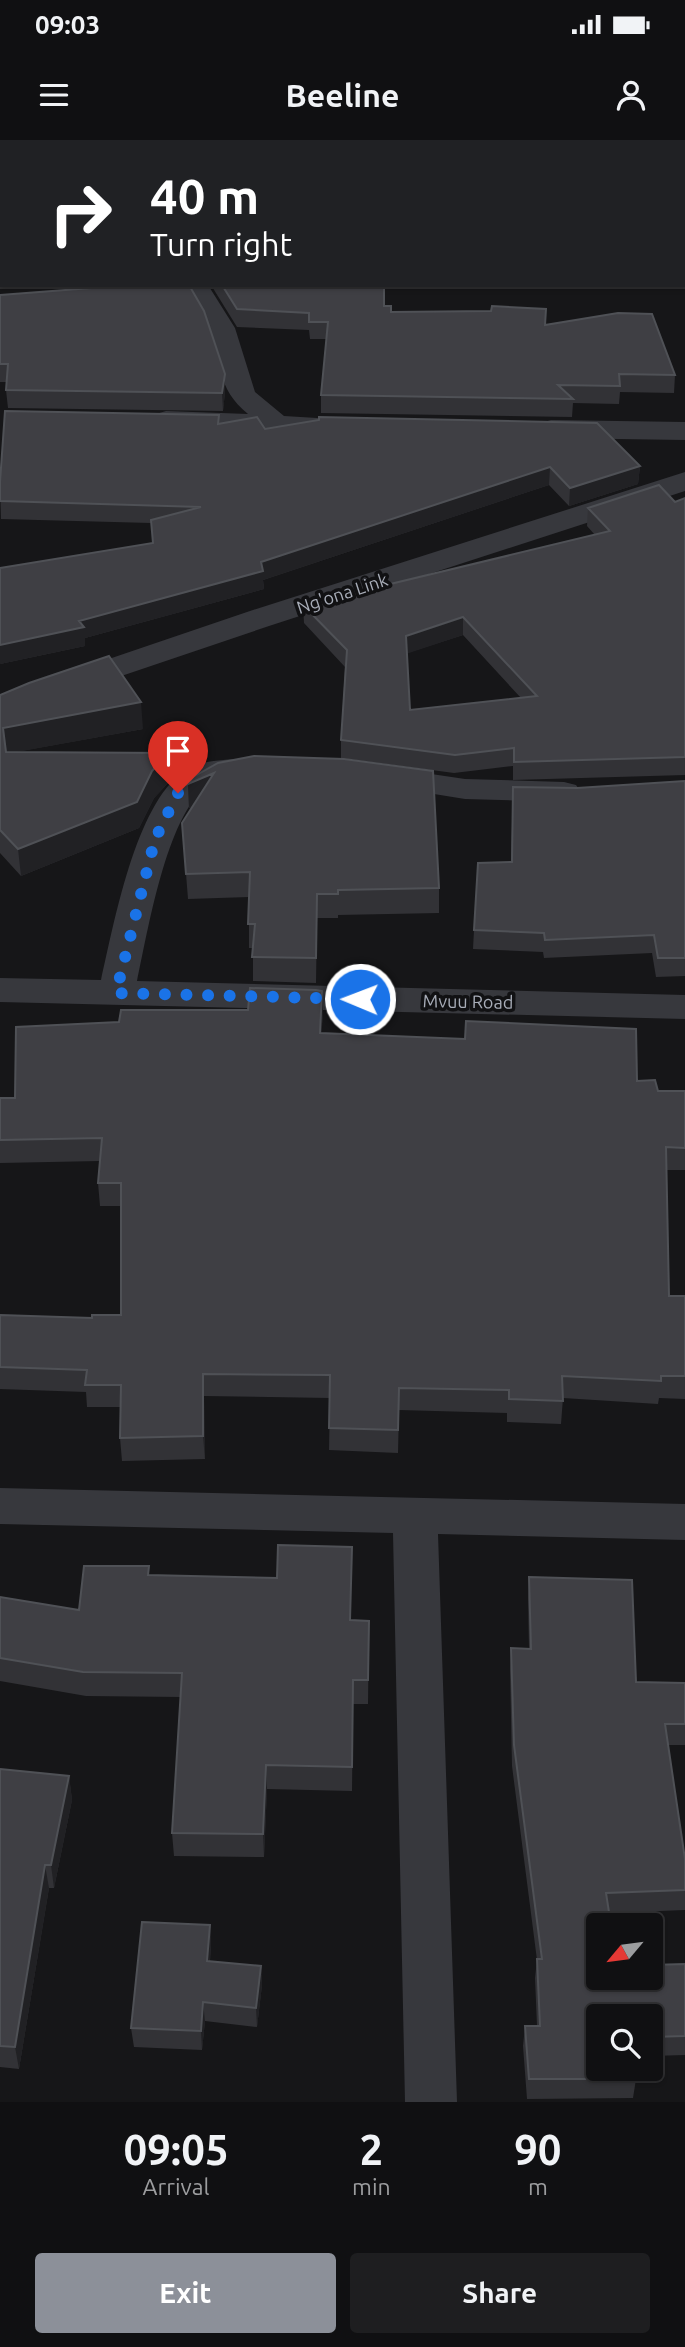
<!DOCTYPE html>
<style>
:root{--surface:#101012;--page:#1e1e20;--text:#f1f3f6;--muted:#9c9d9f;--line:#303032;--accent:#8c9099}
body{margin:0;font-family:Ubuntu,sans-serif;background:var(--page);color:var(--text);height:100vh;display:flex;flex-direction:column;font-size:26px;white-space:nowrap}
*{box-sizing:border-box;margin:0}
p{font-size:23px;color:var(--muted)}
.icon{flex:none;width:38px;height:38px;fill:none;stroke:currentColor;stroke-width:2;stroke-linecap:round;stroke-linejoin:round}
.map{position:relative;height:1962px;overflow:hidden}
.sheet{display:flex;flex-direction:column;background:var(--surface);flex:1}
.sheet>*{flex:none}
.hud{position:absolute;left:0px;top:0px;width:686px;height:147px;box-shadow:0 2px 5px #0004,0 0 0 2px var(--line);background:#202124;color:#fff;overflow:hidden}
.needle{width:46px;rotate:241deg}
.controls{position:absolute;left:586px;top:1773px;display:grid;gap:14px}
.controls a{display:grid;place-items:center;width:77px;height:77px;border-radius:7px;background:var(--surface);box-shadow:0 2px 5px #0004,0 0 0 2px var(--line);font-size:35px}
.pin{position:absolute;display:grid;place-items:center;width:60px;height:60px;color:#fff;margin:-72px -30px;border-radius:50% 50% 50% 0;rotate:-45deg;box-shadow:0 0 7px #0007}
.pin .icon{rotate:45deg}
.me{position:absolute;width:77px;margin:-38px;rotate:271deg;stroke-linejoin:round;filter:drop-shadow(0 0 5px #0008)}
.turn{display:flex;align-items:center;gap:24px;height:147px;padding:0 35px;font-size:32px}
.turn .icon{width:91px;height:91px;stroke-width:2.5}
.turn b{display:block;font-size:49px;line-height:60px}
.eta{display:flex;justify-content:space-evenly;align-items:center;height:119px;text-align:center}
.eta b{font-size:42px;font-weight:700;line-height:49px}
.primary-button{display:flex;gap:14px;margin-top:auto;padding:14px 35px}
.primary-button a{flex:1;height:80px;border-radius:7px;background:var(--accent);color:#fff;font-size:28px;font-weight:700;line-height:80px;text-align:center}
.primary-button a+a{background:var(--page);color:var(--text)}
.status{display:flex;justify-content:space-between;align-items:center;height:49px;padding:0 35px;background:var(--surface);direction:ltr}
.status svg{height:19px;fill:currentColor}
header{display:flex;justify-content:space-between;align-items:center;height:91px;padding:0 35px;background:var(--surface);font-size:32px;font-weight:700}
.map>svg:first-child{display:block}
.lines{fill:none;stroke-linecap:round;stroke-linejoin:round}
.minor{fill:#37383d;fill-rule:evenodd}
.wall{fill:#323236;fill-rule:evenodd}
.shaded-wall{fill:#212124}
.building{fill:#3f3f44;stroke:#4f5156;stroke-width:2;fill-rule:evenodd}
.route{stroke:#1a73e8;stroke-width:12;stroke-dasharray:0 21.6}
.labels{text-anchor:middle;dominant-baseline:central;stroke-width:7;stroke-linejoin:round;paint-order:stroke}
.street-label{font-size:18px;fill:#a8adb8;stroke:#111113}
</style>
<div class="status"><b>09:03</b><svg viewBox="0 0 49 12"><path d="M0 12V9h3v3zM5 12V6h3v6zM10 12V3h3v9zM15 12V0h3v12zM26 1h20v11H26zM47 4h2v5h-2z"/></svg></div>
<header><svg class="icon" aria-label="menu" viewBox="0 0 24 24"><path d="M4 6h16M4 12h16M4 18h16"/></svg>Beeline<svg class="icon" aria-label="person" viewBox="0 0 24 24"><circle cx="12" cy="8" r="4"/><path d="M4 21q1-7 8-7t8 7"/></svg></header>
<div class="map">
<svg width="685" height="1962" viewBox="0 0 685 1962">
<rect width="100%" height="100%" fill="#161618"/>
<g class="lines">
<path class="minor" d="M227,0H251L252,2H228Z
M0,80H2V96H0Z
M684,90H685V106H684Z
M182,145H208L235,188L255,252L284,276L350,280L354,286L350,292L340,295L278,294L156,286L152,280L156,274L166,271L248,274C216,248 222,222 207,188C201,173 190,159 182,145Z
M551,280L685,282V300L551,298L541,295L537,289L541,283Z
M685,332V351L269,486L0,577V556L247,472Z
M237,619L249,622L254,629L249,636C236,640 218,638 207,646C166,677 148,791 137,841L685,855V879L0,862V838L101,840C114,784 135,665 184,631C199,621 220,620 237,619Z
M384,627L465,639L564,642L576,645L581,652L576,659L564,662L465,659L372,644L367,637L372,630Z
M0,1348L685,1364V1400L438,1394L457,1962H405L393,1393L0,1384Z"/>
</g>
<path class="wall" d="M0,0H225V1L113,0L2,2V22H0Z
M289,0H685V5L684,2H290Z
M211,145H385L384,166L391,172L491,171L546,169L545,185L675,235L674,253L620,252L619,264L573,263L572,277L321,273V255L326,199H310L309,190L237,187Z
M0,155L225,234V252L223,271L8,268L6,250L7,242H0Z
M219,275V283L265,289L640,326L638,344L569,366L549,345L263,440L264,449L85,498V506L0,524L153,403L151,383L1,379L0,342Z
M685,358V635L513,640V626L454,633L341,618V600L345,527L304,483L303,465L595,395L587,386L588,368L675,362ZM463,495L521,558L410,570L407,513Z
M0,555L143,589L15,612L171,640L154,658L139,688L21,736L0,713Z
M685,641V836L656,837L652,813L544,818L543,812L473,809L474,790L511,722L513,647L577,648Z
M188,644L439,748V773L338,775V778H317L316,843L253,841V808H249V757L188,759L182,683L192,667L189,668Z
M323,874L321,893L637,941L658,951H685V1030H666L669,1156H685V1259L659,1258L658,1264L563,1258L561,1284L507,1282V1273L399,1270L398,1313L329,1310L330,1258L204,1256L205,1319L122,1321L120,1298V1267H87L86,1252L0,1249V1175L92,1178L121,1175V1066H100L98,1043L100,1021L0,1023V958H15Z
M352,1407L350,1480L369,1481L368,1564H353L352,1651L267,1649L264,1717L174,1716L172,1693L181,1557L86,1556L0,1541V1457L79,1470L150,1435L277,1438Z
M529,1437L636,1542L685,1543V1605H668L685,1719V1770L609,1773L598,1838L685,1824V1915L651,1916V1876H598L636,1939L633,1958L527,1959L523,1906L525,1886H537L535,1838L537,1820L512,1626L510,1529L511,1508L529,1509L528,1458Z
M0,1629L69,1636L72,1660L54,1748H49L19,1929L0,1927Z
M210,1785L211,1805L210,1821L261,1826L262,1845L257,1887L205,1881L202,1910L134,1907L131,1888Z"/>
<path class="shaded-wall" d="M225,234V252L223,271L222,253Z
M640,326L638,344L569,366L570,348Z
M550,327L549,345L263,440L264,449L85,498V506L0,524V505L79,481L261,422Z
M463,477V495L406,514V496Z
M141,562L143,589L6,614L8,639L3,588Z
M169,613L171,640L154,658L139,688L21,736L18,709L152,631Z
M214,633L215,658L189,668L188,644Z
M322,851L323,874L320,916V893Z
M203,1234L204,1256L205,1319L203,1296Z
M266,1625L267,1649L264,1717L263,1694Z
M69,1636L72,1660L54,1748L51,1725Z
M45,1725L49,1748L19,1929L15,1907Z
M210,1785L211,1805L208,1840L207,1821Z
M261,1826L262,1845L257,1887L256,1868Z
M203,1862L205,1881L202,1910L201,1891Z"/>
<path class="building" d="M0,0H111L110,2H2V11H0Z
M293,0H563V2H294Z
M567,0H613L614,2H568Z
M104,145H189L204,171L225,234L222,253L6,250L8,224H0V155L104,147Z
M222,145H384V166H391V172L491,171L492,166L546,169L545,185L618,173L652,174L675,235L619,234L620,246L558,245L573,259L321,255L328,182H309V173L237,169Z
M5,271L219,275L218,284L257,277L265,289L319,280V277L597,283L640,326L570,348L550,327L261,422L263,431L79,481L84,487L0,505V428L153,403L151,380L201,367L0,361V342Z
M659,345L675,362L685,358V617L514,622V608L455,615L341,600L347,510L303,465L610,391L588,368ZM463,477L537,556L410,570L406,496Z
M109,516L141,562L3,588L6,612L169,613L152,631L137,662L18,709L0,690V555L29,543Z
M254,616L344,619L433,631L439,748L338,750V754H317L316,818L252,817L255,784H248L250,732L186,734L182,683L214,633L188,644L193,637L218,623Z
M685,641V818H658L654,795L545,800L544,793L474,790L478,723L512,722L513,647L577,648Z
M250,848L316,850L322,851L320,893L465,899L466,881L636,889L637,941L655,940L658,951H685V1008L666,1007L669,1156H685V1236H661V1241L562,1236L563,1261L509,1259V1250L399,1248L398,1290L329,1288L330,1235L203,1234V1296L120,1298L121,1245H85L87,1230L0,1227V1175L92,1178V1175H121V1043H98L102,998L0,1000V958H15L16,887L119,882L121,870H248Z
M278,1405L352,1407L350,1480L369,1481L368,1540H353L352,1627L266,1625L263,1694L172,1693L182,1533L83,1532L0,1518V1457L79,1470L84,1426H149L148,1435L277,1438Z
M529,1437L632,1440L636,1542L685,1543V1584H665L685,1719V1750L606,1753L611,1785H598V1838H651V1825L685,1824V1896L651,1897V1876H598V1928H635L636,1939H529L525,1886H540L537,1819H542L514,1605L511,1508L531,1509Z
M0,1629L69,1636L51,1725H45L15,1907L0,1906Z
M142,1782L210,1785L207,1821L261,1826L256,1868L203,1862L201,1891L131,1888Z"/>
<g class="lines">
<path class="route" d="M178,653L155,699L116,853L360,859"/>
</g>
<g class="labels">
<g class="street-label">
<text transform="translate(342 453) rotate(-18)">Ng'ona Link</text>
<text transform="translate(468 861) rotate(1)">Mvuu Road</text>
</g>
</g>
</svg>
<div class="controls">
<a><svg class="needle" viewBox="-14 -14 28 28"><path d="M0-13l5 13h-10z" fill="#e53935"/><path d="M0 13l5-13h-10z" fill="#9c9d9f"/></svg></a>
<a><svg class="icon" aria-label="search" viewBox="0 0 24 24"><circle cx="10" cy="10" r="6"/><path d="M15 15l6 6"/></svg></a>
</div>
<div class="pin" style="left:178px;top:653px;background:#d93025"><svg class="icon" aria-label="arrive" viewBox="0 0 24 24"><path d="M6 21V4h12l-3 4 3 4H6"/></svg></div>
<svg class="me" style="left:360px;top:859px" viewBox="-20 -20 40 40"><circle r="17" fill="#1a73e8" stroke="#fff" stroke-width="3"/><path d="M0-11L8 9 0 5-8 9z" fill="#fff"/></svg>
<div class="hud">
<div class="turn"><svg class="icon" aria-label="right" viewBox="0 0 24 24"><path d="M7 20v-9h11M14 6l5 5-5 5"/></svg><div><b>40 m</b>Turn right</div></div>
</div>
</div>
<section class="sheet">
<div class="eta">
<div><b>09:05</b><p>Arrival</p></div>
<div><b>2</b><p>min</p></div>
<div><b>90</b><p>m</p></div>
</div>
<div class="primary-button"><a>Exit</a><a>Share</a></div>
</section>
